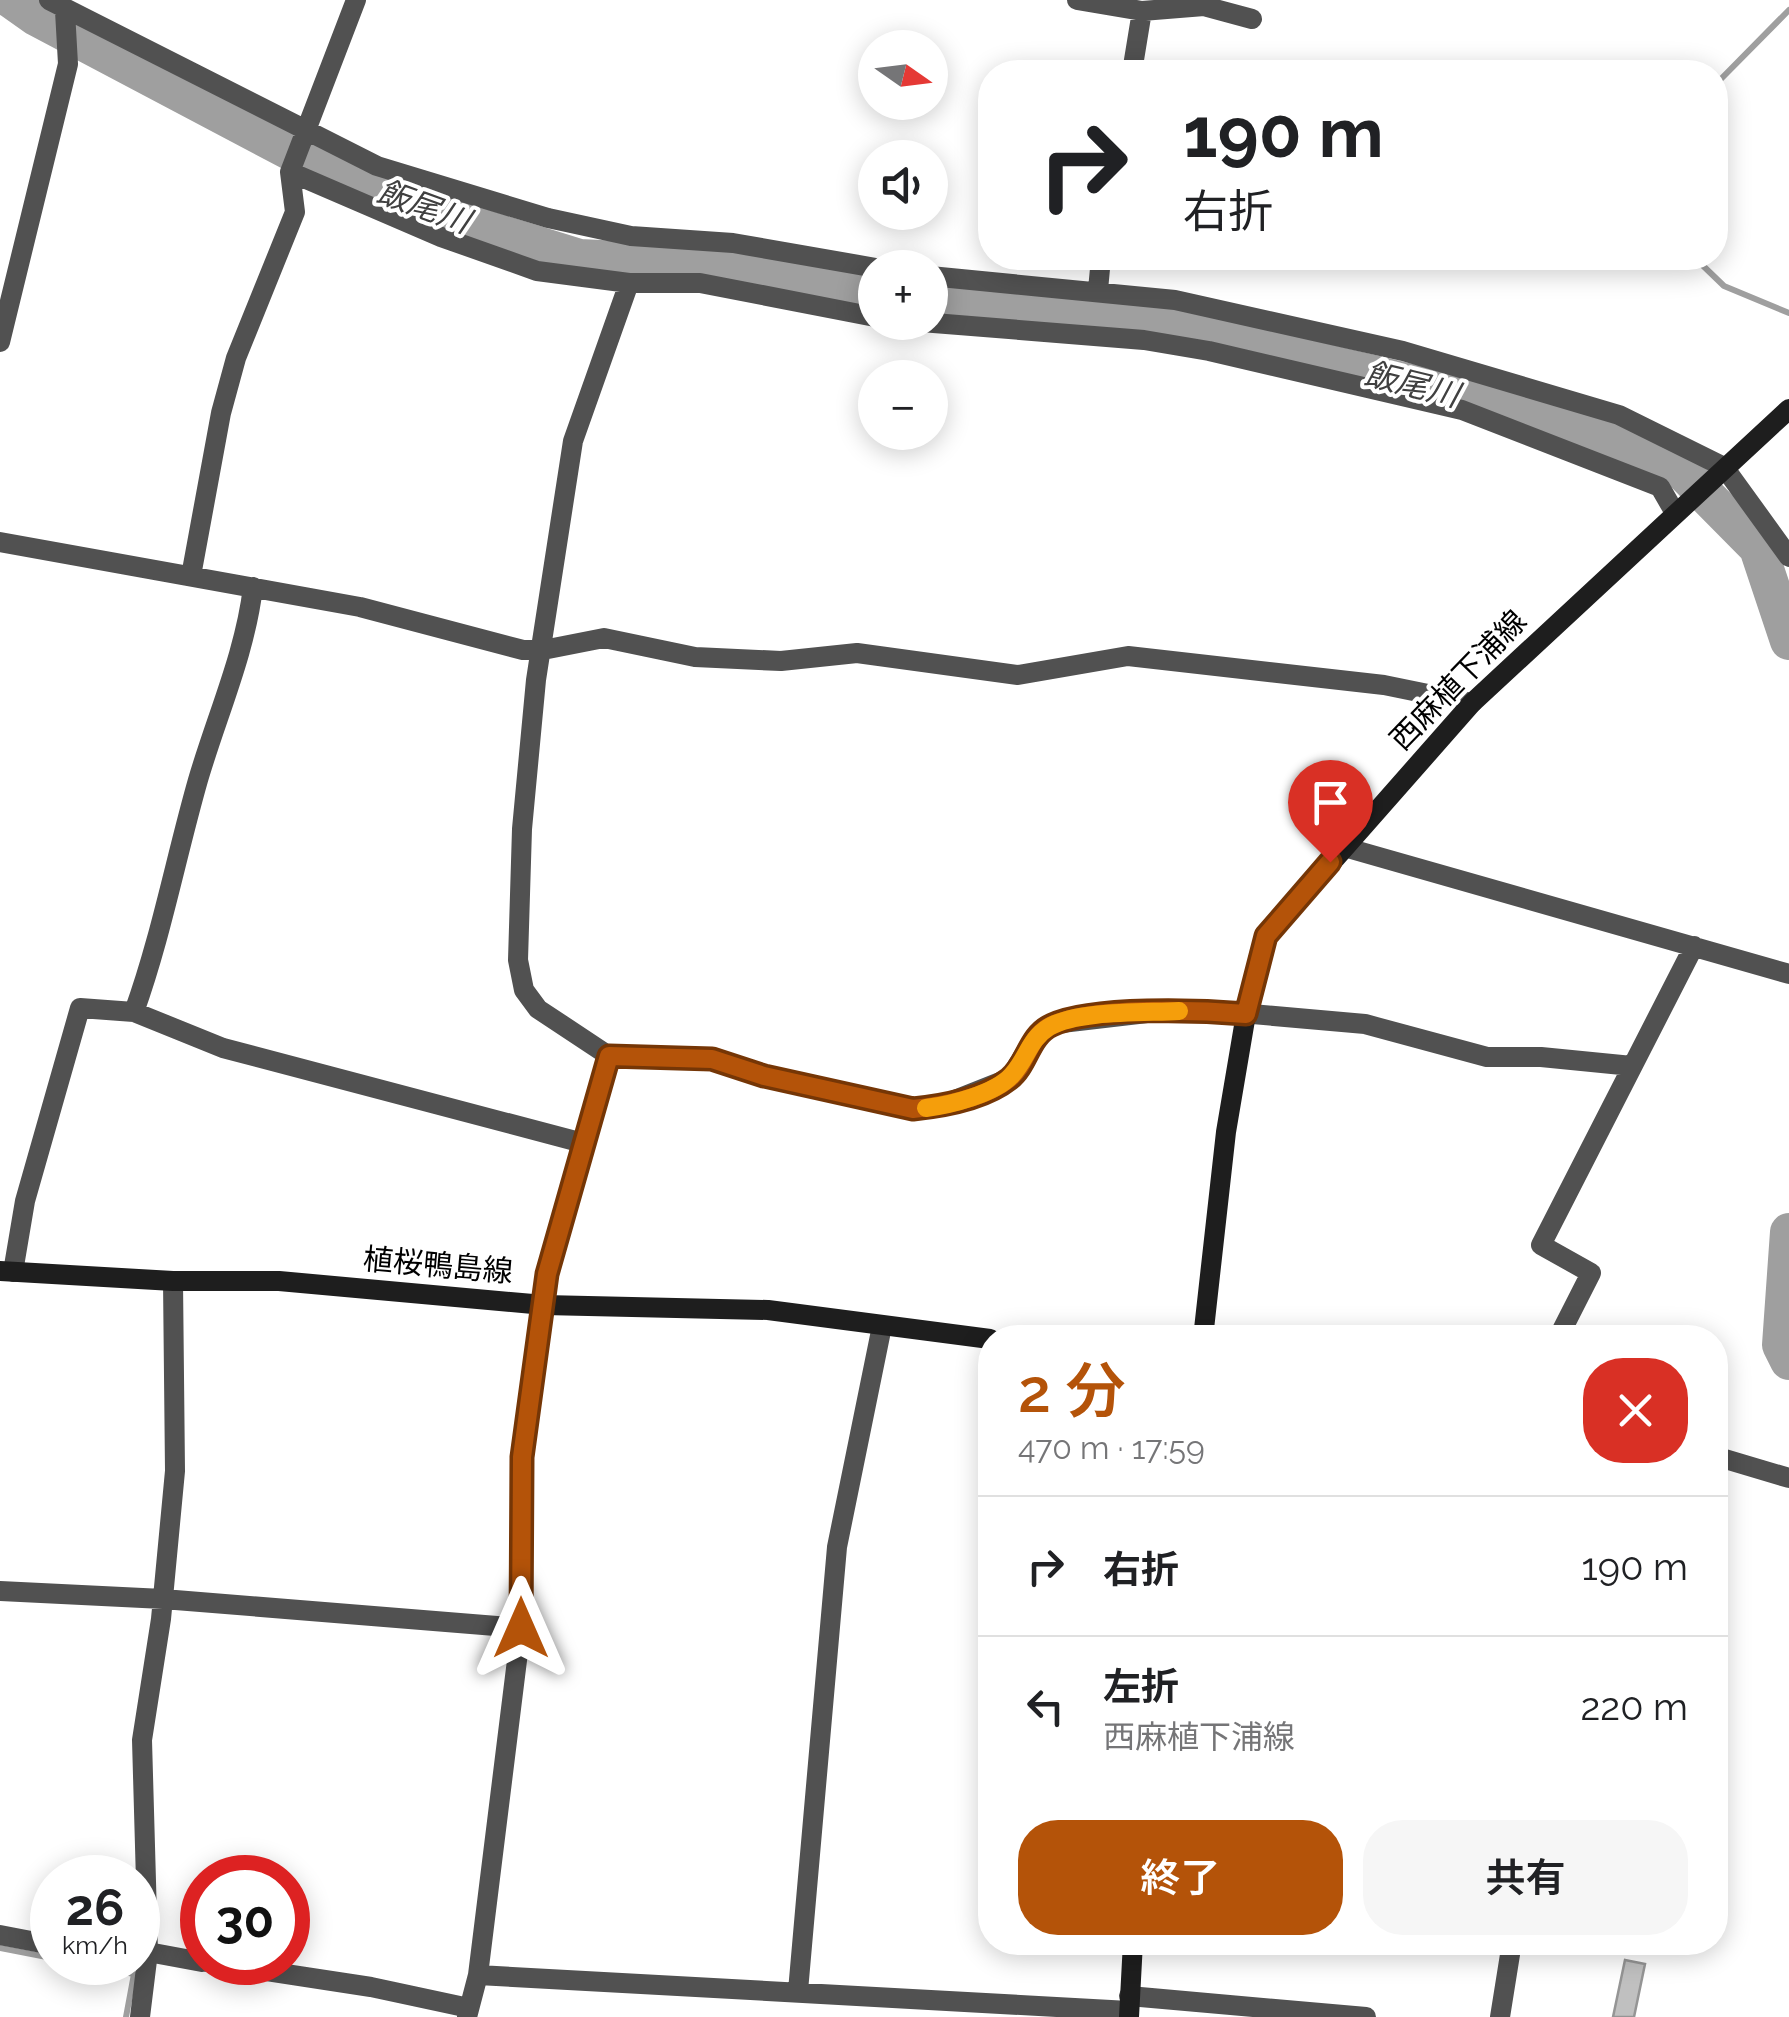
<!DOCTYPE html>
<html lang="ja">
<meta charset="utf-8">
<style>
:root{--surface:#fff;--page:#f6f6f6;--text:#202124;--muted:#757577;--line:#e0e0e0;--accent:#b45309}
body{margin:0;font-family:Raleway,"Noto Sans JP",sans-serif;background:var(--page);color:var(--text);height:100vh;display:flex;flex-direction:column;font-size:38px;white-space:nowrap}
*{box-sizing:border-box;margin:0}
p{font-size:32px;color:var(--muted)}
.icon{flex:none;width:55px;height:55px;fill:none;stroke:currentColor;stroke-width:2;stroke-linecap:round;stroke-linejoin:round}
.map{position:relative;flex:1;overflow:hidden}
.drawer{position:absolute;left:978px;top:1325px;width:750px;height:630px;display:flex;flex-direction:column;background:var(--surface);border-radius:40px;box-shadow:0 5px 25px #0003}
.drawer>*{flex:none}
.banner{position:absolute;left:978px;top:60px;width:750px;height:210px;border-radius:40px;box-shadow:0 5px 25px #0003;background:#fff;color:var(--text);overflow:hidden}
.needle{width:65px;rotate:104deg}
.controls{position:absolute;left:858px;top:30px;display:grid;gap:20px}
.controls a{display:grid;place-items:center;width:90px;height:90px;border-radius:50%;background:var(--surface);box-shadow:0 5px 25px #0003;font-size:50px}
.speed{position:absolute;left:30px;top:1855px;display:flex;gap:20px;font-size:50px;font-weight:700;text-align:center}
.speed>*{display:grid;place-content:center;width:130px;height:130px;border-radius:50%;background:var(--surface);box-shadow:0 5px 25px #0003;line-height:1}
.speed small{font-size:25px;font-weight:400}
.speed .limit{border:15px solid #d22;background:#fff;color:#111}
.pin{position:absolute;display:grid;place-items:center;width:85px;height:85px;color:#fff;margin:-102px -42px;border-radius:50% 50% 50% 0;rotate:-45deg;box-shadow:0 0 10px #0007}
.pin .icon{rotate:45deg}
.me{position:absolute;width:110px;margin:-55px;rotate:0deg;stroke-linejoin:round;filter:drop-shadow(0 0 8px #0008)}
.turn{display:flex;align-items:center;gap:35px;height:210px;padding:0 40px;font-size:45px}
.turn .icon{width:130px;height:130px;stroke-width:2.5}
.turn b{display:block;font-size:70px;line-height:85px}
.round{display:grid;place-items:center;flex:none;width:105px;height:105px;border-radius:40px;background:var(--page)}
.head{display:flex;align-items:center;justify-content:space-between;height:170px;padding:0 40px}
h1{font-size:60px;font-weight:600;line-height:75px;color:var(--accent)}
.action{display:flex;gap:20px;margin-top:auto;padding:20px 40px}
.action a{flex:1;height:115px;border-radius:40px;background:var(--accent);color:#fff;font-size:40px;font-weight:600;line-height:115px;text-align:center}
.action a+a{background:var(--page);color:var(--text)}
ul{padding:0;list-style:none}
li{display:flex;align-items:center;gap:30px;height:140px;padding:0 40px;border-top:2px solid var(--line)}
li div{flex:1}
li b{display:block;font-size:38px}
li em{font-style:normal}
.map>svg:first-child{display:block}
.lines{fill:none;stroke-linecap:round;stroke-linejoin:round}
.stream{stroke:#9f9f9f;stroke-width:6}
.river{stroke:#9f9f9f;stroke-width:38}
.building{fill:#c0c0c0;stroke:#959595;stroke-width:2.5}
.street{stroke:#515151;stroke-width:20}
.secondary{stroke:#1e1e1e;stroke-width:20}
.route-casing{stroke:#753606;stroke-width:25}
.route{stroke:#b45309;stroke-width:18}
.slow{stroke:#f59e0b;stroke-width:18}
.labels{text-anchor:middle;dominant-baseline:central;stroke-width:8;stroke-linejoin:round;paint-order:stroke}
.street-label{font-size:30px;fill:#000;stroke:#fff}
.water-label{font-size:32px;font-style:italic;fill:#404040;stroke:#fff}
</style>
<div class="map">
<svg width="1789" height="2017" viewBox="0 0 1789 2017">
<rect width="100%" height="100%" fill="#fff"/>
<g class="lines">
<path class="stream" d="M1715,85L1789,10
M1695,258L1724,286L1789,313
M0,1948L52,1958
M76,1962L134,1974L126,2017"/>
<path class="river" d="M12,0L36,17L320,167L486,229L579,258L686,263L875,291
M930,298L1158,323L1445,391L1612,440L1679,468L1758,548L1789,641
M1789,1232L1781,1345L1789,1361"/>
</g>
<path class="building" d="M1625,1960L1645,1964L1634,2017H1613Z"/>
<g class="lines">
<path class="street" d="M49,0L377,166L548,218L631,236L733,243L876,268
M1077,0L1142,11L1204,6L1252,19
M1132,72L1142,11
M290,172L441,237L537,271L629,283H700L875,317
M930,276L1175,300L1403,351L1619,415L1724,467L1789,557
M629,283L573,441L536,680L522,829L518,960L524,990L538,1009L609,1056L712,1059L764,1076L913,1109L937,1107L1010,1078L1034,1038L1053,1024L1147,1013L1206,1010L1365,1024L1487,1057H1541L1632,1066
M1098,290L1101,258
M921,322L1144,340L1209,351L1462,410L1660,487L1675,513
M0,342L68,64L65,11
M0,542L360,607L523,650H543L604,638L695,657L781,661L857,653L1018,675L1128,656L1384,685L1472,703
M191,576L221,413L236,358L295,212L290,172L356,0
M1344,847L1789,974
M134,1012L223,1048L583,1143
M13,1272L25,1201L80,1008L134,1012C161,937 176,857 198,780C217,715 245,654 253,587
M1558,1338L1591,1273L1541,1245L1694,946
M1715,1456L1789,1478
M0,1591L163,1599L521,1628
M0,1935L52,1945
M148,1952L202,1962
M208,1962L371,1987L469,2008
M478,1975L1129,2011
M798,1991L837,1547L882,1326
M1129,1996L1366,2017
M140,2017L148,1952L142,1740L161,1619L175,1471L173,1281
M467,2017L478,1975L521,1628L522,1457L547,1274L609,1056
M1500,2017L1512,1942"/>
<path class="secondary" d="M0,1271L173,1281H279L544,1305L768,1310L990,1339
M1203,1338L1226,1132L1246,1014L1266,937L1472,703L1789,409
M1129,2017L1133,1942"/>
</g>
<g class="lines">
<g class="route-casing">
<path id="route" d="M521,1628L522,1457L547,1274L609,1056L712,1059L764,1076L913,1109C943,1106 985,1098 1009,1079C1028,1064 1028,1036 1052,1025C1093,1006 1200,1010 1246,1014L1266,936L1330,862"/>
</g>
<use href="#route" class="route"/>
<path class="slow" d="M926,1108C950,1105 995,1094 1012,1075C1027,1059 1029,1039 1049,1027C1078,1010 1145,1013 1179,1011"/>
</g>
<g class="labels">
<g class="street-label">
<text transform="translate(1458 680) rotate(-46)">西麻植下浦線</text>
<text transform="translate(438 1265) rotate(5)">植桜鴨島線</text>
</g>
<g class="water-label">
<text transform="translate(424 206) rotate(20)">飯尾川</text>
<text transform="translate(1412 384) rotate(14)">飯尾川</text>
</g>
</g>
</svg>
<div class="controls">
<a><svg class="needle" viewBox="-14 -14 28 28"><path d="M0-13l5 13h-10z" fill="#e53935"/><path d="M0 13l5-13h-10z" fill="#757577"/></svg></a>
<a><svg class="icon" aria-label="sound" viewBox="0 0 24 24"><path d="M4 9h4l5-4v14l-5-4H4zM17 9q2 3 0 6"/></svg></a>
<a>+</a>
<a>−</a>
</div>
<div class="speed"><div>26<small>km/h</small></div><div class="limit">30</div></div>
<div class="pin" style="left:1330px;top:862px;background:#d93025"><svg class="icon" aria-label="arrive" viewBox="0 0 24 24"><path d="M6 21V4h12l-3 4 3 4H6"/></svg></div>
<svg class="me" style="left:521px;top:1628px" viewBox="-20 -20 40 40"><path d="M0-17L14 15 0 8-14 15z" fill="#b45309" stroke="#fff" stroke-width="4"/></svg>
<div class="banner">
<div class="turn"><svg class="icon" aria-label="right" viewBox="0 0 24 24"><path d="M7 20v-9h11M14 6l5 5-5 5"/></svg><div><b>190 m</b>右折</div></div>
</div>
<section class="drawer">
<div class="head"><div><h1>2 分</h1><p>470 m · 17:59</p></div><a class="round" style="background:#d93025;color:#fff"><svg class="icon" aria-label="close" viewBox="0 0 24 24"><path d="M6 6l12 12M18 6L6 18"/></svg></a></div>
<ul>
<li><svg class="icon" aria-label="right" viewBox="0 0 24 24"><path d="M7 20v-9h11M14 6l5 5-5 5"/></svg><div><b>右折</b></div><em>190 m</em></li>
<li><svg class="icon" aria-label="left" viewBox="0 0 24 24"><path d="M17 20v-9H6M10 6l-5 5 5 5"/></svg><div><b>左折</b><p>西麻植下浦線</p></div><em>220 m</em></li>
</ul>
<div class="action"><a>終了</a><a>共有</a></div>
</section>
</div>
